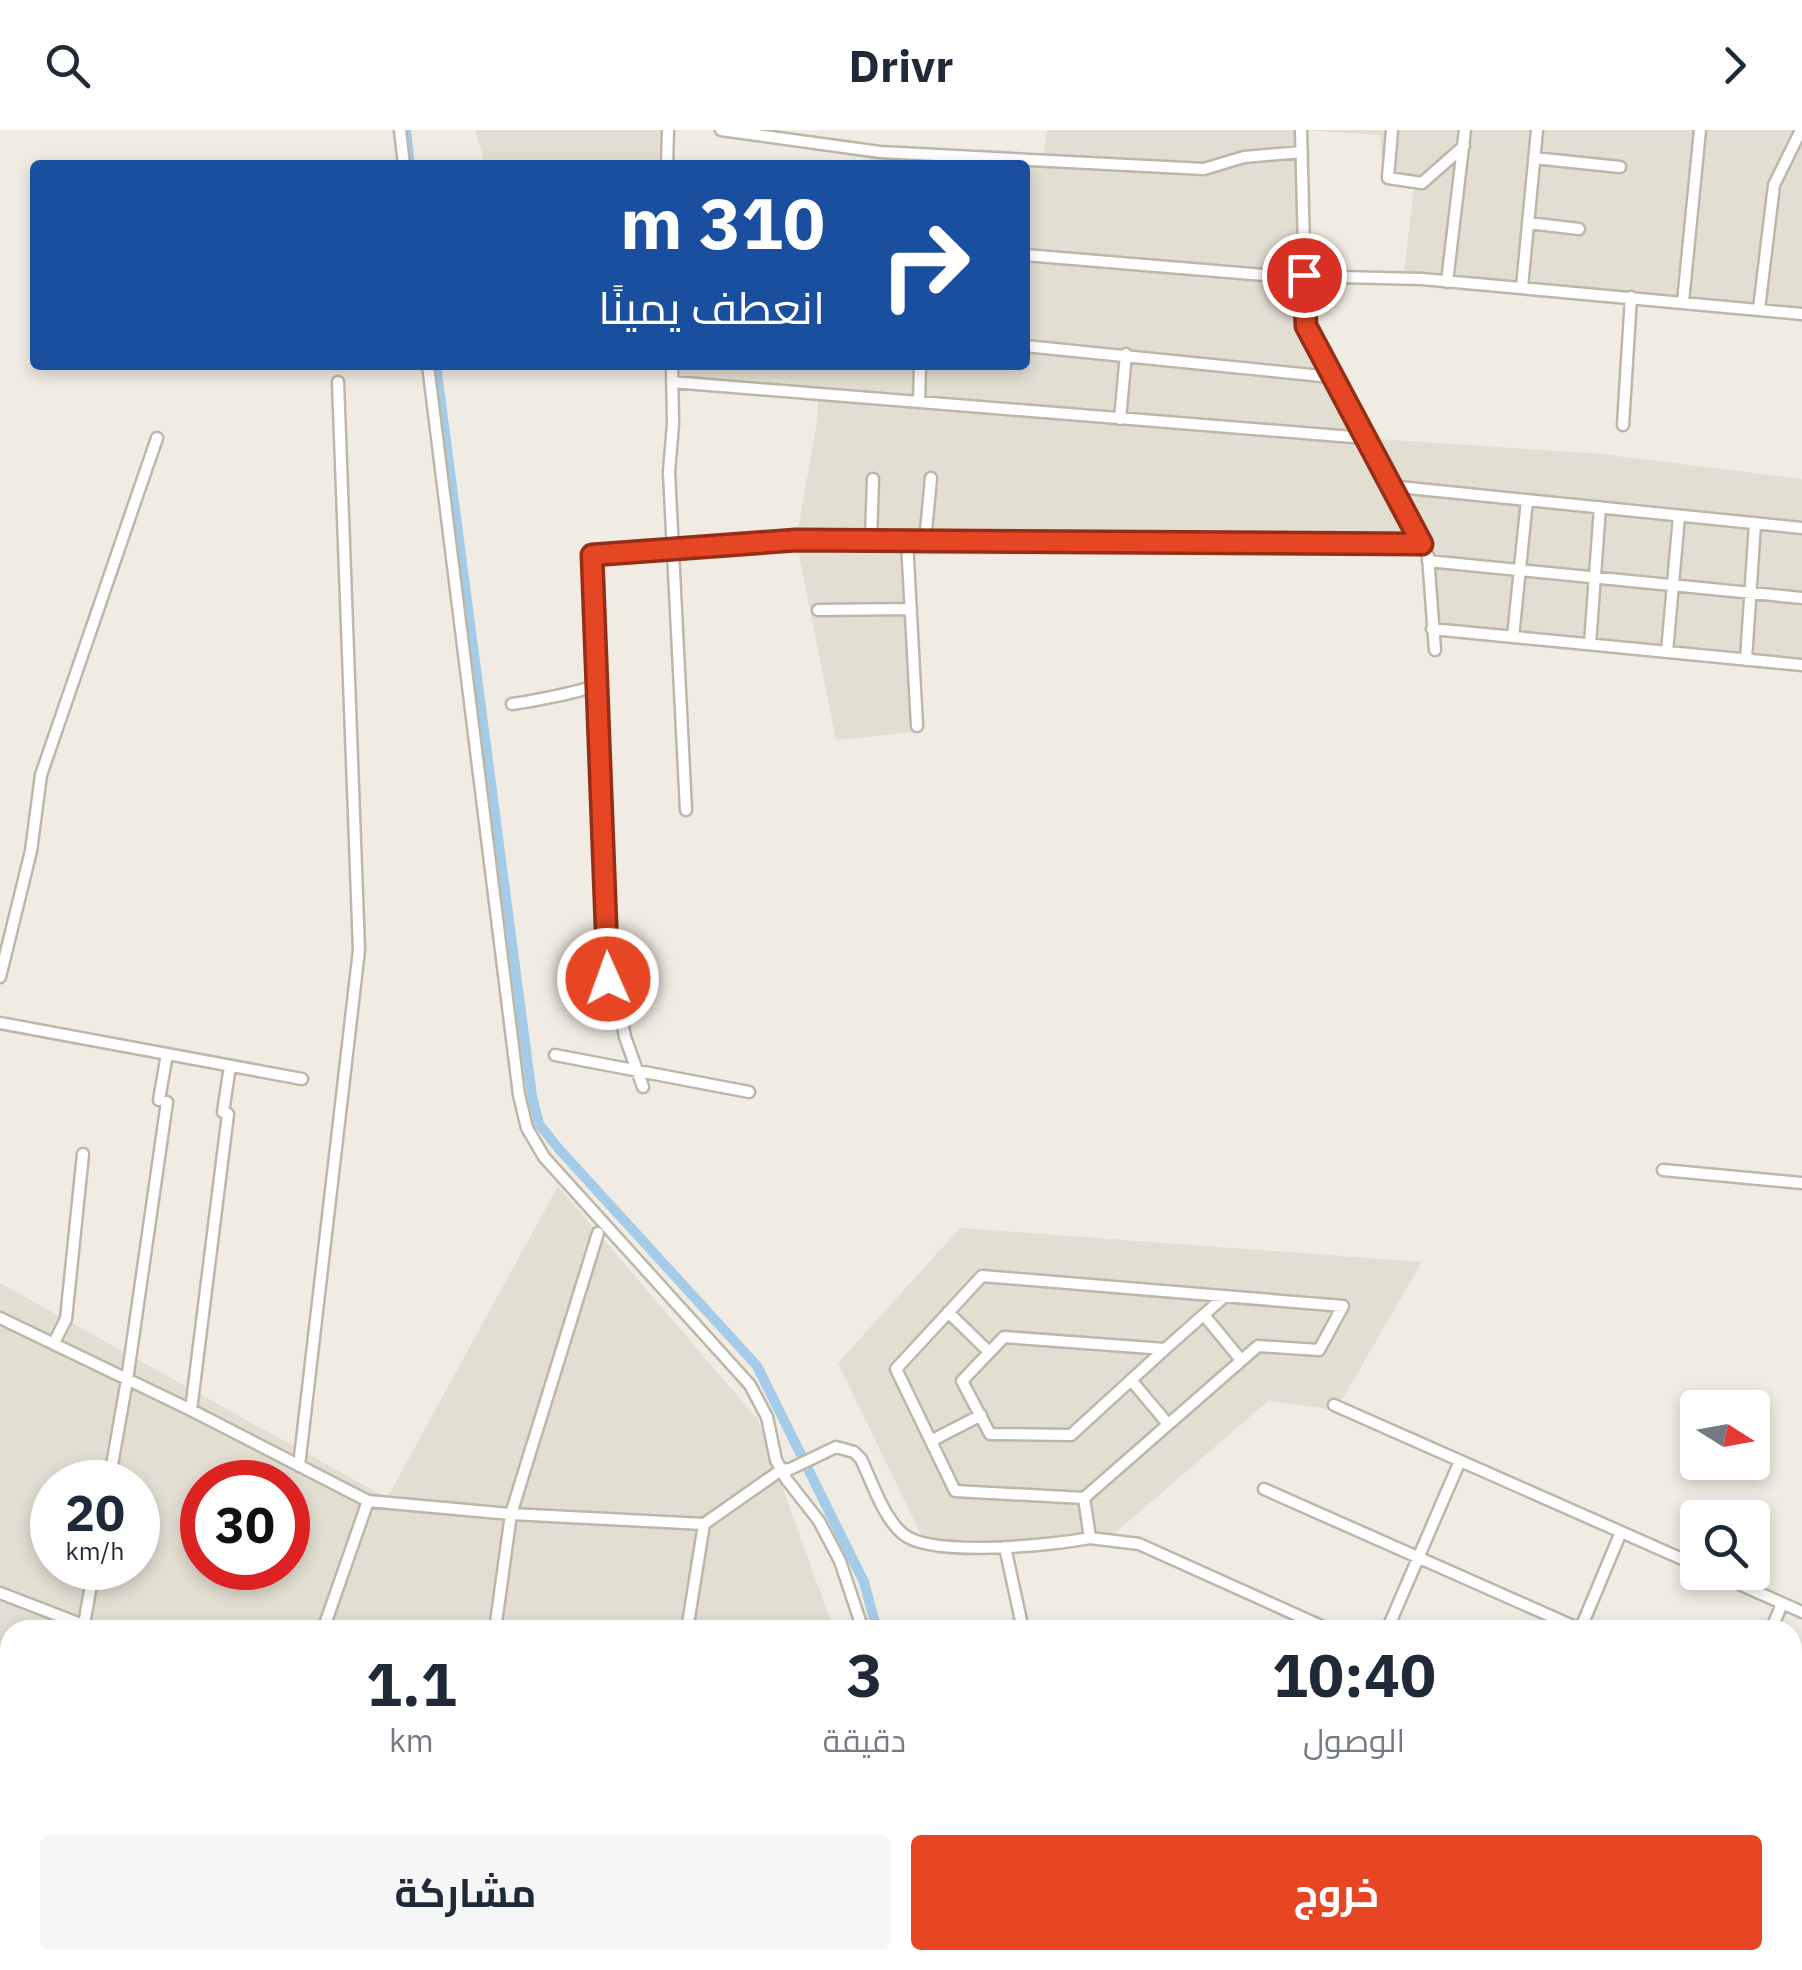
<!DOCTYPE html>
<html lang="ar">
<meta charset="utf-8">
<style>
:root{--surface:#fff;--page:#f6f6f7;--text:#1f2937;--muted:#747a83;--accent:#e64624}
body{margin:0;font-family:"IBM Plex Sans",Cairo,sans-serif;background:var(--page);color:var(--text);direction:rtl;height:100vh;display:flex;flex-direction:column;font-size:38px;white-space:nowrap}
*{box-sizing:border-box;margin:0}
p{font-size:32px;color:var(--muted)}
.icon{flex:none;width:55px;height:55px;fill:none;stroke:currentColor;stroke-width:2;stroke-linecap:round;stroke-linejoin:round}
.map{position:relative;flex:1;overflow:hidden;direction:ltr}
.sheet{position:absolute;left:0px;top:1490px;width:1802px;height:350px;display:flex;flex-direction:column;background:var(--surface);border-radius:30px 30px 0 0;box-shadow:0 5px 15px #0003;direction:rtl}
.sheet>*{flex:none}
.banner{position:absolute;left:30px;top:30px;width:1000px;height:210px;border-radius:10px;box-shadow:0 5px 15px #0003;direction:rtl;background:#1a4fa0;color:#fff;overflow:hidden}
.needle{width:65px;rotate:101deg}
.tools{position:absolute;left:1680px;top:1260px;display:grid;gap:20px}
.tools a{display:grid;place-items:center;width:90px;height:90px;border-radius:10px;background:var(--surface);box-shadow:0 5px 15px #0003;font-size:50px}
.speed{position:absolute;left:30px;top:1330px;display:flex;gap:20px;font-size:50px;font-weight:700;text-align:center}
.speed>*{display:grid;place-content:center;width:130px;height:130px;border-radius:50%;background:var(--surface);box-shadow:0 5px 15px #0003;line-height:1}
.speed small{font-size:25px;font-weight:400}
.speed .limit{border:15px solid #d22;background:#fff;color:#111}
.pin{position:absolute;display:grid;place-items:center;width:85px;height:85px;color:#fff;margin:-42px;border:5px solid #fff;border-radius:50%;box-shadow:0 2px 10px #0007}
.me{position:absolute;width:110px;margin:-55px;rotate:358deg;stroke-linejoin:round;filter:drop-shadow(0 0 8px #0008)}
.turn{display:flex;align-items:center;gap:35px;height:210px;padding:0 40px;font-size:45px}
.turn .icon{width:130px;height:130px;stroke-width:2.5}
.turn b{display:block;font-size:70px;line-height:85px}
.eta{display:flex;justify-content:space-evenly;align-items:center;height:170px;text-align:center}
.eta b{font-size:60px;font-weight:700;line-height:70px}
.action{display:flex;gap:20px;margin-top:auto;padding:20px 40px}
.action a{flex:1;height:115px;border-radius:10px;background:var(--accent);color:#fff;font-size:40px;font-weight:700;line-height:115px;text-align:center}
.action a+a{background:var(--page);color:var(--text)}
header{display:flex;justify-content:space-between;align-items:center;height:130px;padding:0 40px;background:var(--surface);font-size:45px;font-weight:700}
.map>svg:first-child{display:block}
.residential{fill:#e3ded2;fill-rule:evenodd}
.lines{fill:none;stroke-linecap:round;stroke-linejoin:round}
.canal{stroke:#a4cbe8;stroke-width:10}
.minor-casing{stroke:#bdb7aa;stroke-width:15}
.minor{stroke:#fff;stroke-width:10}
.route-casing{stroke:#962e17;stroke-width:25}
.route{stroke:#e64624;stroke-width:18}
</style>
<header><svg class="icon" aria-label="forward" viewBox="0 0 24 24"><path d="M9 5l7 7-7 7"/></svg>Drivr<svg class="icon" aria-label="search" viewBox="0 0 24 24"><circle cx="10" cy="10" r="6"/><path d="M15 15l6 6"/></svg></header>
<div class="map">
<svg width="1802" height="1840" viewBox="0 0 1802 1840">
<rect width="100%" height="100%" fill="#f0ece3"/>
<path class="residential" d="M475,0H660L659,35H485Z
M1047,0H1294L1306,196L1355,317L1418,423L915,425L912,602L836,610L796,410L817,292L818,265L676,248L675,235H1025V35H869L871,21L1043,30Z
M1302,0H1802V183L1522,157L1404,142L1414,57L1384,53L1380,5Z
M1365,308L1600,324L1802,349V535L1432,499L1428,426Z
M558,1056L758,1290L834,1500H10V1830H831L829,1840H0V1153L387,1368ZM52,1352H138V1438H52ZM202,1352H288V1438H202Z
M960,1098L1422,1132L1336,1280L1268,1271L1116,1402L1039,1412L923,1409L838,1233Z"/>
<g class="lines">
<path class="canal" d="M406,0L410,35
M436,235L532,966L539,994L558,1018L757,1236L864,1452L877,1500
M971,1830L976,1840"/>
<g class="minor-casing">
<path id="minor" d="M400,0L404,35
M721,0L880,22L1204,39L1244,27L1302,22
M1301,0L1306,196L1428,426L1435,520
M1392,0L1388,48L1422,53L1464,16
M1534,28L1620,37
M667,35L668,0
M1528,93L1579,99
M1025,125L1264,145L1422,149L1802,184
M1447,152L1465,0
M1522,157L1537,0
M1683,172L1700,0
M1759,179L1774,55L1801,0
M1025,216L1331,247
M428,235L519,965L527,998L544,1027L750,1255L767,1287L776,1330L787,1350L819,1391L840,1431L863,1500
M672,235L673,294L669,342L686,680
M672,252L1365,308
M919,272L920,235
M1120,289L1126,224
M1623,295L1631,167
M1389,356L1802,398
M871,410L873,349
M907,411L917,596
M925,411L931,348
M1428,431L1802,468
M818,480L911,479
M1432,499L1802,535
M1513,507L1527,370
M1590,514L1600,377
M1667,522L1679,386
M1746,530L1755,393
M512,574C527,572 588,561 597,554
M0,847L31,721L41,645L157,308
M0,893L302,949
M555,925L749,962
M643,957L625,907L616,860L608,849L592,425L796,410L1421,413
M159,970L167,924
M223,982L230,936
M1663,1040L1802,1053
M982,1146L1343,1176L1319,1220L1258,1216L1084,1368L955,1361L896,1239Z
M948,1182L989,1222
M1204,1185L1241,1230
M0,1188L191,1280L368,1371L511,1384L704,1394L781,1340L790,1339L836,1317L854,1322L861,1329C872,1352 883,1387 903,1404C932,1428 1053,1415 1090,1408
M54,1213L66,1189L83,1024
M1165,1219L1071,1305L990,1304L962,1251L1004,1207L1165,1219L1225,1166
M1131,1250L1168,1294
M1334,1275L1698,1436
M191,1280L228,984
M931,1311L981,1285
M299,1336L359,820L338,252
M109,1352L127,1250L167,972
M1264,1359L1582,1500
M1084,1368L1090,1408L1139,1414L1330,1500
M1005,1417L1023,1500
M1712,1442L1802,1482
M0,1463L83,1495
M83,1500L94,1438
M323,1500L368,1371
M495,1500L511,1384L598,1103
M687,1500L704,1394
M1387,1500L1460,1331
M1580,1500L1621,1402
M1771,1500L1782,1474
M1792,1593L1802,1597
M1792,1707L1802,1711
M1792,1823L1802,1827
M0,1830L29,1834
M953,1830L958,1840
M1553,1830L1576,1840
M438,1840L439,1830
M635,1840L637,1830
M834,1840L835,1830
M1433,1840L1438,1830
M1626,1840L1631,1830"/>
</g>
<use href="#minor" class="minor"/>
</g>
<g class="lines">
<g class="route-casing">
<path id="route" d="M608,849L592,425L796,410L1422,414L1306,196L1304,145"/>
</g>
<use href="#route" class="route"/>
</g>
</svg>
<div class="tools">
<a><svg class="needle" viewBox="-14 -14 28 28"><path d="M0-13l5 13h-10z" fill="#e53935"/><path d="M0 13l5-13h-10z" fill="#747a83"/></svg></a>
<a><svg class="icon" aria-label="search" viewBox="0 0 24 24"><circle cx="10" cy="10" r="6"/><path d="M15 15l6 6"/></svg></a>
</div>
<div class="speed"><div>20<small>km/h</small></div><div class="limit">30</div></div>
<div class="pin" style="left:1304px;top:145px;background:#d93025"><svg class="icon" aria-label="arrive" viewBox="0 0 24 24"><path d="M6 21V4h12l-3 4 3 4H6"/></svg></div>
<svg class="me" style="left:608px;top:849px" viewBox="-20 -20 40 40"><circle r="17" fill="#e64624" stroke="#fff" stroke-width="3"/><path d="M0-11L8 9 0 5-8 9z" fill="#fff"/></svg>
<div class="banner">
<div class="turn"><svg class="icon" aria-label="right" viewBox="0 0 24 24"><path d="M7 20v-9h11M14 6l5 5-5 5"/></svg><div><b>310 m</b>انعطف يمينًا</div></div>
</div>
<section class="sheet">
<div class="eta">
<div><b>10:40</b><p>الوصول</p></div>
<div><b>3</b><p>دقيقة</p></div>
<div><b>1.1</b><p>km</p></div>
</div>
<div class="action"><a>خروج</a><a>مشاركة</a></div>
</section>
</div>
